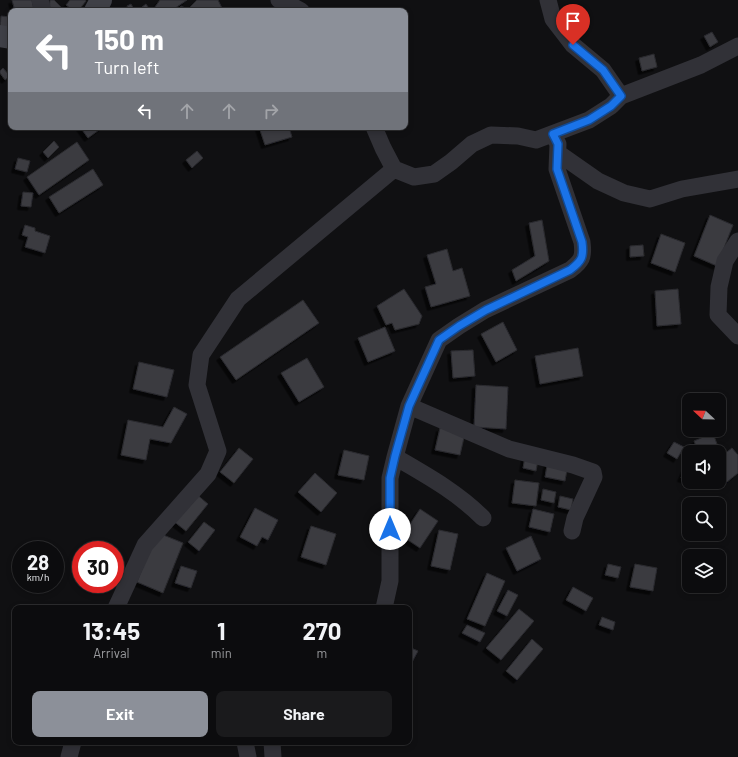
<!DOCTYPE html>
<style>
:root{--surface:#0c0c0e;--page:#1a1a1c;--text:#f1f3f6;--muted:#9a9b9e;--line:#2c2c2e;--accent:#8c9099}
body{margin:0;font-family:Barlow,sans-serif;background:var(--page);color:var(--text);height:100vh;display:flex;flex-direction:column;font-size:15px;white-space:nowrap}
*{box-sizing:border-box;margin:0}
p{font-size:13px;color:var(--muted)}
.icon{flex:none;width:22px;height:22px;fill:none;stroke:currentColor;stroke-width:2;stroke-linecap:round;stroke-linejoin:round}
.map{position:relative;flex:1;overflow:hidden}
.side{position:absolute;left:12px;top:605px;width:400px;height:140px;display:flex;flex-direction:column;background:var(--surface);border-radius:8px;box-shadow:0 2px 6px #0003,0 0 0 1px var(--line)}
.side>*{flex:none}
.guide{position:absolute;left:8px;top:8px;width:400px;height:122px;border-radius:8px;box-shadow:0 2px 6px #0003,0 0 0 1px var(--line);background:#8c9099;color:#fff;overflow:hidden}
.needle{width:26px;rotate:292deg}
.buttons{position:absolute;left:682px;top:393px;display:grid;gap:8px}
.buttons a{display:grid;place-items:center;width:44px;height:44px;border-radius:8px;background:var(--surface);box-shadow:0 2px 6px #0003,0 0 0 1px var(--line);font-size:20px}
.speed{position:absolute;left:12px;top:541px;display:flex;gap:8px;font-size:20px;font-weight:700;text-align:center}
.speed>*{display:grid;place-content:center;width:52px;height:52px;border-radius:50%;background:var(--surface);box-shadow:0 2px 6px #0003,0 0 0 1px var(--line);line-height:1}
.speed small{font-size:10px;font-weight:400}
.speed .limit{border:6px solid #d22;background:#fff;color:#111}
.pin{position:absolute;display:grid;place-items:center;width:34px;height:34px;color:#fff;margin:-41px -17px;border-radius:50% 50% 50% 0;rotate:-45deg;box-shadow:0 0 4px #0007}
.pin .icon{rotate:45deg}
.me{position:absolute;width:44px;margin:-22px;rotate:0deg;stroke-linejoin:round;filter:drop-shadow(0 0 3px #0008)}
.turn{display:flex;align-items:center;gap:14px;height:84px;padding:0 20px;font-size:18px}
.turn .icon{width:52px;height:52px;stroke-width:2.5}
.turn b{display:block;font-size:28px;line-height:34px}
.lanes{display:flex;align-items:center;height:38px;padding:0 20px;background:#0003;justify-content:center;gap:20px;direction:ltr}
.lanes .off{opacity:.35}
.eta{display:flex;justify-content:space-evenly;align-items:center;height:68px;text-align:center}
.eta b{font-size:24px;font-weight:700;line-height:28px}
.action{display:flex;gap:8px;margin-top:auto;padding:8px 20px}
.action a{flex:1;height:46px;border-radius:8px;background:var(--accent);color:#fff;font-size:16px;font-weight:700;line-height:46px;text-align:center}
.action a+a{background:var(--page);color:var(--text)}
.map>svg:first-child{display:block}
.building{fill:#3a3a40;stroke:#2a2a2e;filter:url(#shadow)}
.lines{fill:none;stroke-linecap:round;stroke-linejoin:round}
.street{stroke:#313137;stroke-width:17}
.secondary{stroke:#3f4047;stroke-width:22}
.route-casing{stroke:#114b97;stroke-width:10}
.route{stroke:#1a73e8;stroke-width:7}
</style>
<div class="map">
<svg width="738" height="757" viewBox="0 0 738 757">
<defs>
<filter id="shadow"><feDropShadow dx="-3.5" dy="3.5" stdDeviation="0" flood-color="#0009"/></filter>
</defs>
<rect width="100%" height="100%" fill="#101012"/>
<path class="building" d="M12,0H32L34,11H15Z
M50,0H54L65,11H49Z
M70,0H85L86,1L78,11H74L66,5Z
M160,0H187L171,11H152Z
M197,0H218L222,8L213,11H179L181,6L188,9Z
M131,4L134,9L129,11L127,6Z
M146,4L150,10L144,11L142,7Z
M1,16L11,17V30L0,29Z
M712,32L718,42L710,47L704,36Z
M654,54L657,67L642,71L639,58Z
M3,68L10,76L5,80L0,73V71Z
M80,127H103L88,138Z
M259,127H289L292,137L265,145Z
M54,141L59,147L48,158L43,152Z
M77,142L89,160L39,195L27,177Z
M197,151L203,158L192,168L186,160Z
M18,158L30,161L27,172L15,169Z
M93,169L103,185L59,213L49,197Z
M23,192L33,193L31,207L21,206Z
M710,215L733,225L717,266L694,256Z
M542,220L549,261L516,281L512,270L535,256L529,223Z
M25,225L35,228V231L50,236L45,253L25,247L28,237L22,235Z
M661,234L685,243L675,272L651,263Z
M643,245L644,256L630,257V246Z
M447,249L453,271L462,268L470,296L431,307L425,287L436,284L427,255Z
M404,289L422,316L419,324L395,330L392,323L386,325L377,306Z
M678,289L681,324L657,326L655,291Z
M303,300L319,323L236,380L220,357Z
M503,322L517,350L496,362L481,334Z
M385,327L395,351L368,362L358,338Z
M578,348L583,376L540,384L535,356Z
M473,350L475,376L453,378L451,351Z
M307,358L324,387L299,402L281,373Z
M139,362L174,370L167,397L133,389Z
M476,385L508,387L506,429L474,427Z
M174,407L187,414L171,443L150,439L146,460L121,455L128,420L163,427Z
M440,428L465,433L460,455L435,450Z
M713,433L717,444L698,451L694,441Z
M674,442L684,447L677,459L667,453Z
M239,448L253,459L234,483L220,472Z
M732,448L738,455V473L727,482L719,471V458Z
M344,450L369,456L364,480L338,475Z
M525,457L538,460L536,471L523,468Z
M689,459V481L681,478Z
M548,460L568,464L565,481L545,477Z
M315,473L337,493L321,512L298,492Z
M515,480L539,483L536,506L512,503Z
M543,489L556,492L554,503L541,500Z
M195,493L208,504L186,531L172,520Z
M560,496L573,499L571,510L558,507Z
M255,508L278,520L268,540L262,537L257,546L240,537Z
M420,509L438,521L420,548L402,536Z
M533,509L554,514L550,532L529,527Z
M204,522L215,530L199,551L188,542Z
M311,526L336,534L326,565L301,557Z
M439,530L458,534L450,570L431,566Z
M156,532L183,543L163,593L137,582Z
M531,536L541,559L517,571L506,548Z
M608,564L621,567L618,578L605,575Z
M635,564L657,568L653,591L630,587Z
M181,566L197,571L191,588L175,583Z
M487,573L505,581L485,626L467,619Z
M573,587L593,598L586,611L566,600Z
M508,590L518,595L507,616L497,611Z
M519,609L534,621L501,660L486,648Z
M602,617L615,622L613,630L599,625Z
M467,625L485,633L480,642L462,633Z
M532,639L543,649L517,680L506,671Z
M409,647L418,651L409,668Z"/>
<g class="lines">
<path class="street" d="M40,0L43,11
M279,0L285,2L301,11
M621,96L701,65L738,46
M374,127L383,148L394,169L414,177L434,174L451,162L472,144L491,135L518,136L536,140L589,120L611,106L621,96L603,70L573,45L553,19L548,0
M558,153L598,181L624,193L650,199L682,189L738,179
M738,241L725,261L719,287L718,315L738,336
M409,406L509,449L573,465L593,472L594,477L575,518L572,531
M395,457C426,475 457,492 483,518
M116,608L145,545L208,474L218,451L197,385L201,355L238,299L394,169
M384,608L390,581V478L395,457L409,406L439,340L459,326L485,310L570,270C582,261 584,257 582,242L557,169L558,144L553,134
M245,742L248,757
M272,742L273,757
M69,757L73,742"/>
<path class="secondary" d="M95,11L101,0
M0,36L11,38"/>
</g>
<g class="lines">
<g class="route-casing">
<path id="route" d="M390,529V478L395,456L409,406L439,340L459,326L486,310L570,270C582,261 584,257 582,242L557,169L558,144L553,134L589,120L611,106L621,96L603,70L573,45"/>
</g>
<use href="#route" class="route"/>
</g>
</svg>
<div class="buttons">
<a><svg class="needle" viewBox="-14 -14 28 28"><path d="M0-13l5 13h-10z" fill="#e53935"/><path d="M0 13l5-13h-10z" fill="#9a9b9e"/></svg></a>
<a><svg class="icon" aria-label="sound" viewBox="0 0 24 24"><path d="M4 9h4l5-4v14l-5-4H4zM17 9q2 3 0 6"/></svg></a>
<a><svg class="icon" aria-label="search" viewBox="0 0 24 24"><circle cx="10" cy="10" r="6"/><path d="M15 15l6 6"/></svg></a>
<a><svg class="icon" aria-label="layers" viewBox="0 0 24 24"><path d="M12 4l9 5-9 5-9-5zM3 14l9 5 9-5"/></svg></a>
</div>
<div class="speed"><div>28<small>km/h</small></div><div class="limit">30</div></div>
<div class="pin" style="left:573px;top:45px;background:#d93025"><svg class="icon" aria-label="arrive" viewBox="0 0 24 24"><path d="M6 21V4h12l-3 4 3 4H6"/></svg></div>
<svg class="me" style="left:390px;top:529px" viewBox="-20 -20 40 40"><circle r="19" fill="#fff"/><path d="M0-13L10 11 0 6-10 11z" fill="#1a73e8"/></svg>
<div class="guide">
<div class="turn"><svg class="icon" aria-label="left" viewBox="0 0 24 24"><path d="M17 20v-9H6M10 6l-5 5 5 5"/></svg><div><b>150 m</b>Turn left</div></div>
<div class="lanes"><svg class="icon" aria-label="left" viewBox="0 0 24 24"><path d="M17 20v-9H6M10 6l-5 5 5 5"/></svg><svg class="icon off" aria-label="ahead" viewBox="0 0 24 24"><path d="M12 20V5M6 11l6-6 6 6"/></svg><svg class="icon off" aria-label="ahead" viewBox="0 0 24 24"><path d="M12 20V5M6 11l6-6 6 6"/></svg><svg class="icon off" aria-label="right" viewBox="0 0 24 24"><path d="M7 20v-9h11M14 6l5 5-5 5"/></svg></div>
</div>
<section class="side">
<div class="eta">
<div><b>13:45</b><p>Arrival</p></div>
<div><b>1</b><p>min</p></div>
<div><b>270</b><p>m</p></div>
</div>
<div class="action"><a>Exit</a><a>Share</a></div>
</section>
</div>
